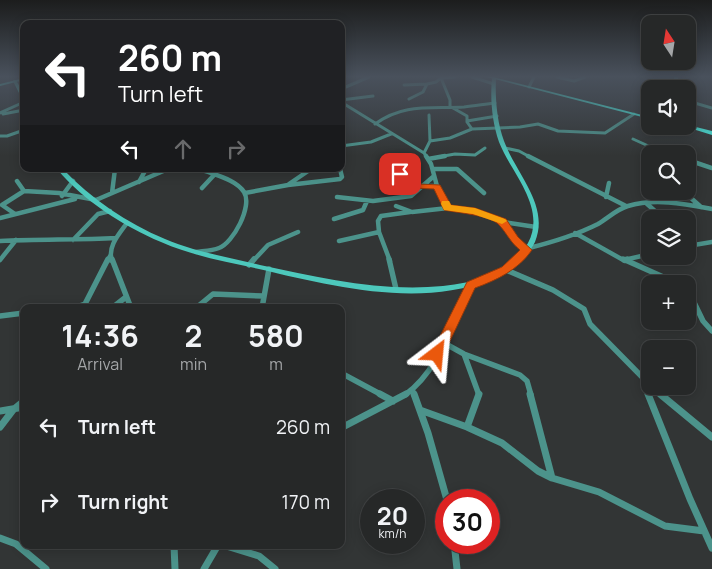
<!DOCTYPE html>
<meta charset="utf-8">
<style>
:root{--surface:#262828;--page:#2e3030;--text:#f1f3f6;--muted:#a4a6a8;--line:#424445}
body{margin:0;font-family:Manrope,sans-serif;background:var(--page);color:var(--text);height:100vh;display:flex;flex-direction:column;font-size:19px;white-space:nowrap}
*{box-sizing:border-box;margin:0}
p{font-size:16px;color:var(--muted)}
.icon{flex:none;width:28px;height:28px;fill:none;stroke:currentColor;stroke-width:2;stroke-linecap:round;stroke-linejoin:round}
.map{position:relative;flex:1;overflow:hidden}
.side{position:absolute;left:20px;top:304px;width:325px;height:245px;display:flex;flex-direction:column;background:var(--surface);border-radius:10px;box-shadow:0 2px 12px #0003,0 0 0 1px var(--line)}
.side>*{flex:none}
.guide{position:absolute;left:20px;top:20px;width:325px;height:152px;border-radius:10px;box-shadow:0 2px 12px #0003,0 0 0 1px var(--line);background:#202124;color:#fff;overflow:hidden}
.needle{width:32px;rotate:348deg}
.buttons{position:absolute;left:641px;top:15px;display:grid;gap:10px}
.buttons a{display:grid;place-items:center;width:55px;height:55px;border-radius:10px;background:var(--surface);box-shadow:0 2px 12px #0003,0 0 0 1px var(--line);font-size:25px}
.speed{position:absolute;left:360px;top:489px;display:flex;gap:10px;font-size:25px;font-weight:700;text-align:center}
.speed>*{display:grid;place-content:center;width:65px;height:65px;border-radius:50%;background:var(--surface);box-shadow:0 2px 12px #0003,0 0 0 1px var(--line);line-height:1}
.speed small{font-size:12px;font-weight:400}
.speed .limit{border:8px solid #d22;background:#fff;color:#111}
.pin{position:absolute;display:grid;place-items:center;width:42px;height:42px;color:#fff;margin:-21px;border-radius:10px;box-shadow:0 2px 8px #0006}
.me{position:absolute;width:55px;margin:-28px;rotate:29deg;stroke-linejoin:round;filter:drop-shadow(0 0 4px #0008)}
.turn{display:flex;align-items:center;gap:18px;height:105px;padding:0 15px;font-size:22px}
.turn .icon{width:65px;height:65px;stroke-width:2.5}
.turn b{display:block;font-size:35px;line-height:42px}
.lanes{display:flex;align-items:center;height:48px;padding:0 15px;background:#0003;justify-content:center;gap:25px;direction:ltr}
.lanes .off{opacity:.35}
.eta{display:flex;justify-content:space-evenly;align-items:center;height:85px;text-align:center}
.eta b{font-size:30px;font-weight:700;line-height:35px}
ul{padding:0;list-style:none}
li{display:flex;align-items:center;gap:15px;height:75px;padding:0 15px}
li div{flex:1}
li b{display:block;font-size:19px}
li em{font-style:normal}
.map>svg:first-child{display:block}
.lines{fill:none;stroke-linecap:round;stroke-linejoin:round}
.street-far3{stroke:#4c938b;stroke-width:3}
.street-far2{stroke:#4c938b;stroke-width:4.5}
.street-far1{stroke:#4c938b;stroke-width:5.5}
.street{stroke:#4c938b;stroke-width:7}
.secondary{fill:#4dc8bc;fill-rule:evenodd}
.primary{fill:#47f1e2;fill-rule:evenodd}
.route{fill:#ea580c;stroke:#983908}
.slow{fill:#f59e0b}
</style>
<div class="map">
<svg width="712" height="569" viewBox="0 0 712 569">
<rect width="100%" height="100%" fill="#323535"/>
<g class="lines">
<path class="street-far3" d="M472,77L494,84
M557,77L574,81L585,77
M404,85L427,84
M529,87L534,77
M341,89L369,77
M409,99L423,92L427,84L436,82L441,78
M341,100L373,96
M688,101L712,108
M341,102L424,153L427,157
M450,107V100L441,78L455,77
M453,108L467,116V122L472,129
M0,113L24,102
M3,114L24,110
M429,115L430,141
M467,121L497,116
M375,124C404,103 430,109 464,107C475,106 485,104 495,103
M0,136H7L24,130
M633,139L666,154
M341,146L371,142L391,134
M505,148L519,151L530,157
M424,153L430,141L450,138L472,129L520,127L538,124L558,131L605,133L634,114
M438,157L455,154L475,155L485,148"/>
<path class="street-far2" d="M426,156L431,164L437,186L448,208
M528,156L626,206
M428,159L445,156
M688,160L712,168
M383,168L403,175L417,186H437
M433,169H457L484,193
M17,181L24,191L59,193L96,200L168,169
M139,182L146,169
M289,184L311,169
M202,188L215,174
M683,191L701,207
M112,193L115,169
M245,193L288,185L340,179L342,177L340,169
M62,196L73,181
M337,197L373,201L411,196L434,176
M606,197L609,183
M646,203L664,219
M396,206L412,212L448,208L465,210L487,215L503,222L536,227
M15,214L2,205L24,191
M0,218L75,199
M334,219L363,210L367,201
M503,222L514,240L527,250
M379,232L390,261
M575,233L625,261
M73,240L98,214L110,211
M0,241C39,239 77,240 116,238
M339,241L379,232L378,221L381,216L410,212
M688,246L712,242
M529,248C553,242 576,235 598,224C608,218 617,209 628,206C655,198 685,204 712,209
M196,252C203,251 212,251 219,248C233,243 253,206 244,192C236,179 214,175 200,169
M0,260L16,240
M624,260L650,254
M108,261L110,256
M112,261C107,247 119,234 127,223
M253,261L268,245L298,232"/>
<path class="street-far1" d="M112,259L131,308
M389,259L396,289
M623,259L679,284
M624,260L627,259
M249,265L254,259
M506,270L553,290L584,309L590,324L650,385
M688,290L703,321L712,331
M74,308L85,304L108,259
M112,308L126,297
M196,308L213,294L263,296
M262,308L269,269
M0,316L24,313
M444,343L464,354L520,375L527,381L531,395
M464,354L479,395
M341,373L382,395
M643,380L649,395
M651,386L661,395
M412,389L414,395
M405,395C441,369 451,323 471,285"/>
<path class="street" d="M380,394L393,401
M414,394L428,433L447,500
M530,394L552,478
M648,394L690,499L712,548
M660,394L712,437
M420,410L467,427L502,443L538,471L552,478L599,492L665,526L704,531
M0,411L24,407
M0,427L13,410L24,401
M467,427L479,394
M341,428L406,394
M0,538L16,544L46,569
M454,542L457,569
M174,545L175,569
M223,545L259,556L275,569
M204,569L218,545"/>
<path class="secondary" d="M494,77L496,78C495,99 497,122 504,141C516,174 550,205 535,242C530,253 519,262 509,268C503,272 496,277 490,280C418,308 331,286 259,269C227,262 193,256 161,242C123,226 84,201 57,169H63C91,199 127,223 165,239C195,252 228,257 260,265C320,278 381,292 443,286C458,284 474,282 487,275C493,273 498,269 503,266C512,260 523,253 528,243C547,207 511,173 499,142C492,122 490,99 492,78Z
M674,77H678V89H674Z
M14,80H16L24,94V100L22,99L13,81Z"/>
<path class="primary" d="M487,77H493L650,117V119Z
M24,78V80L0,86V84Z
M688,125L712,131V135L683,126H688Z"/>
</g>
<linearGradient id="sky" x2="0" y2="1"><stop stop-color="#1c1d1d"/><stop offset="0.49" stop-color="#49515c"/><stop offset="1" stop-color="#49515c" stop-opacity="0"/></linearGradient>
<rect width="712" height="156" fill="url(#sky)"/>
<path class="route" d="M400,171L419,184L440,185L451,205L475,208L506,219L518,237L532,250C518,270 497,280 475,288L442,358L437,360L433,358L431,354L467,282L502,267L520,250C510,242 508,235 500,226C492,215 458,213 444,210L434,189L413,188L397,176V172Z"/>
<path class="slow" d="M442,201H449L451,205L475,208L505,219L507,221L502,224L473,214L444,210L441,204Z"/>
</svg>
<div class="buttons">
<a><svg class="needle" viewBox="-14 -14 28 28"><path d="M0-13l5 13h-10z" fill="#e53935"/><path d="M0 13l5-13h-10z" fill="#a4a6a8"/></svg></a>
<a><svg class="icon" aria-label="sound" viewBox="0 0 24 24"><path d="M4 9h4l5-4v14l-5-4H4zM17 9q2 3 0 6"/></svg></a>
<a><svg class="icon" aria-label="search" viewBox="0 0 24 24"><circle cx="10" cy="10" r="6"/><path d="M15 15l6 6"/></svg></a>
<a><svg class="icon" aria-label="layers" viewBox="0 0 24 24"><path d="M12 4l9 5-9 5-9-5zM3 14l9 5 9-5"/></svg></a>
<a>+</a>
<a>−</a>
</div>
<div class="speed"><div>20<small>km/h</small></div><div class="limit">30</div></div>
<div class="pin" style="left:400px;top:174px;background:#d93025"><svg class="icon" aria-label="arrive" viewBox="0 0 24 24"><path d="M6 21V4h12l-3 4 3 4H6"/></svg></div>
<svg class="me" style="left:437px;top:354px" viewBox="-20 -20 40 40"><path d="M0-17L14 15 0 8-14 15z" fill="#ea580c" stroke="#fff" stroke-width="4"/></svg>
<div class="guide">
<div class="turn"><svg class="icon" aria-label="left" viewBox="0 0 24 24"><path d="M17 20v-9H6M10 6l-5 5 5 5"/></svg><div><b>260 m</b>Turn left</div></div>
<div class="lanes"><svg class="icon" aria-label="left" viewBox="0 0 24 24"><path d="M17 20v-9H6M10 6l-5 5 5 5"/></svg><svg class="icon off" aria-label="ahead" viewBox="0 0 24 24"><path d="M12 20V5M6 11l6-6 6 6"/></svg><svg class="icon off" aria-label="right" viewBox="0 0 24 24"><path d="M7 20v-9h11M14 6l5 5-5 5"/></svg></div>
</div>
<section class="side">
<div class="eta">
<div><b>14:36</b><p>Arrival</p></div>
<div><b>2</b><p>min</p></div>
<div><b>580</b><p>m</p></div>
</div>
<ul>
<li><svg class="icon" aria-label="left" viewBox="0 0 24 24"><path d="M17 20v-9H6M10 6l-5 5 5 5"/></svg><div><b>Turn left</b></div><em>260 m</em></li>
<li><svg class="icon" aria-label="right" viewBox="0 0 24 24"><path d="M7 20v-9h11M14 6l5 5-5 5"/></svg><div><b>Turn right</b></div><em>170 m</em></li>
</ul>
</section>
</div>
